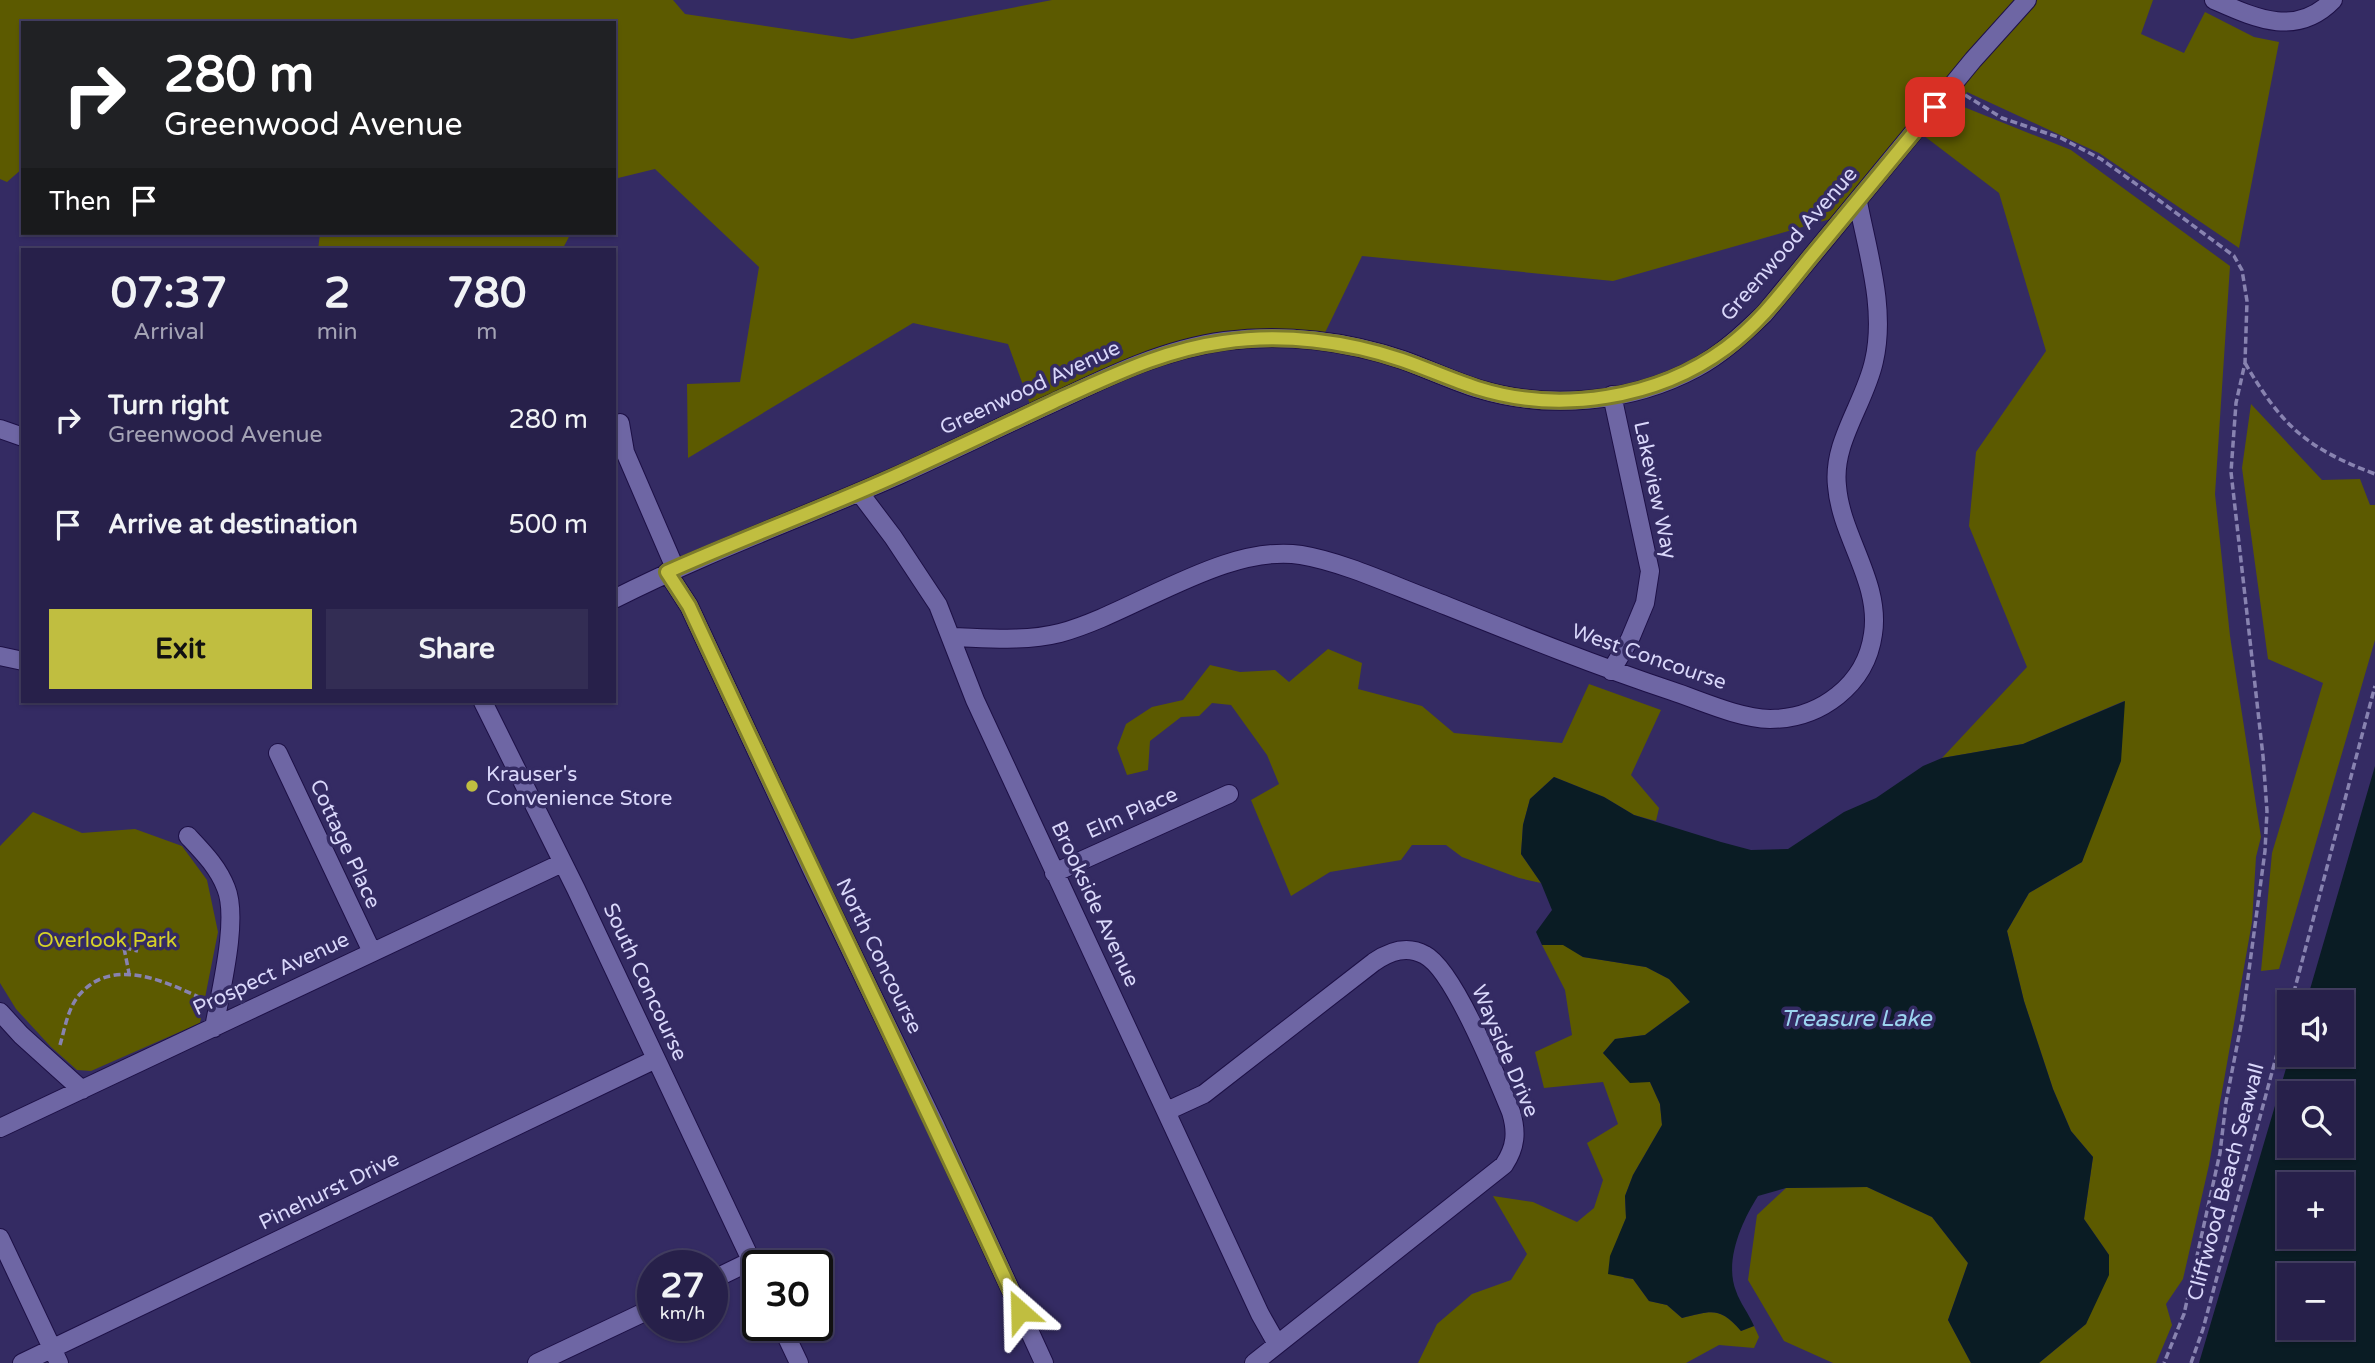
<!DOCTYPE html>
<meta charset="utf-8">
<style>
:root{--surface:#27204a;--page:#332d54;--text:#f1f3f6;--muted:#a4a3b5;--line:#433e62;--accent:#c0be40}
body{margin:0;font-family:"Varela Round",sans-serif;background:var(--page);color:var(--text);height:100vh;display:flex;flex-direction:column;font-size:26px;white-space:nowrap}
*{box-sizing:border-box;margin:0}
p{font-size:23px;color:var(--muted)}
.icon{flex:none;width:38px;height:38px;fill:none;stroke:currentColor;stroke-width:2;stroke-linecap:round;stroke-linejoin:round}
.map{position:relative;flex:1;overflow:hidden}
.side{position:absolute;left:21px;top:248px;width:595px;height:455px;display:flex;flex-direction:column;background:var(--surface);border-radius:0px;box-shadow:0 2px 5px #0004,0 0 0 2px var(--line)}
.side>*{flex:none}
.hud{position:absolute;left:21px;top:21px;width:595px;height:214px;border-radius:0px;box-shadow:0 2px 5px #0004,0 0 0 2px var(--line);background:#202124;color:#fff;overflow:hidden}
.controls{position:absolute;left:2277px;top:990px;display:grid;gap:14px}
.controls a{display:grid;place-items:center;width:77px;height:77px;border-radius:0px;background:var(--surface);box-shadow:0 2px 5px #0004,0 0 0 2px var(--line);font-size:35px}
.speed{position:absolute;left:637px;top:1250px;display:flex;gap:14px;font-size:35px;font-weight:700;text-align:center}
.speed>*{display:grid;place-content:center;width:91px;height:91px;border-radius:50%;background:var(--surface);box-shadow:0 2px 5px #0004,0 0 0 2px var(--line);line-height:1}
.speed small{font-size:18px;font-weight:400}
.speed .limit{border:4px solid #111;border-radius:10px;background:#fff;color:#111}
.pin{position:absolute;display:grid;place-items:center;width:60px;height:60px;color:#fff;margin:-30px;border-radius:14px;box-shadow:0 4px 10px #0006}
.me{position:absolute;width:77px;margin:-38px;rotate:335deg;stroke-linejoin:round;filter:drop-shadow(0 0 5px #0008)}
.turn{display:flex;align-items:center;gap:24px;height:147px;padding:0 28px;font-size:32px}
.turn .icon{width:91px;height:91px;stroke-width:2.5}
.turn b{display:block;font-size:49px;line-height:60px}
.then{display:flex;align-items:center;height:66px;padding:0 28px;background:#0003;gap:14px;font-size:26px}
.eta{display:flex;justify-content:space-evenly;align-items:center;height:119px;text-align:center}
.eta b{font-size:42px;font-weight:700;line-height:49px}
.action{display:flex;gap:14px;margin-top:auto;padding:14px 28px}
.action a{flex:1;height:80px;border-radius:0px;background:var(--accent);color:#111;font-size:28px;font-weight:700;line-height:80px;text-align:center}
.action a+a{background:var(--page);color:var(--text)}
ul{padding:0;list-style:none}
li{display:flex;align-items:center;gap:21px;height:105px;padding:0 28px}
li div{flex:1}
li b{display:block;font-size:26px}
li em{font-style:normal}
.map>svg:first-child{display:block}
.green{fill:#5c5a00}
.water{fill:#0a1c24;fill-rule:evenodd}
.lines{fill:none;stroke-linecap:round;stroke-linejoin:round}
.minor-casing{stroke:#1d1046;stroke-width:20}
.path{stroke:#8883b0;stroke-width:3.5;stroke-dasharray:7 3.5;stroke-linecap:butt}
.minor{stroke:#6e66a4;stroke-width:18}
.route-casing{stroke:#7d7c2a;stroke-width:18}
.route{stroke:#c0be40;stroke-width:12}
.poi-dot{fill:#c0be40;stroke:#342b63;stroke-width:2.5}
.labels{text-anchor:middle;dominant-baseline:central;stroke-width:7;stroke-linejoin:round;paint-order:stroke}
.street-label{font-size:21px;fill:#d9d7fa;stroke:#342b63}
.poi-label{font-size:21px;fill:#d9d7fa;stroke:#342b63;text-anchor:start}
.park-label{font-size:21px;fill:#d6d227;stroke:#342b63}
.water-label{font-size:23px;font-style:italic;fill:#9bd4ef;stroke:#342b63}
</style>
<div class="map">
<svg width="2375" height="1363" viewBox="0 0 2375 1363">
<rect width="100%" height="100%" fill="#342b63"/>
<path class="green" d="M0,0H673L685,14L852,39L1052,0H2153L2141,34L2184,53L2205,12L2254,37L2279,42L2239,248L2099,153L1967,92L1959,105L2071,150L2230,266L2215,494L2230,636L2261,837L2256,857L2252,922L2209,1165L2183,1279L2166,1304L2172,1325L2156,1363H2039L2086,1324L2109,1255L2084,1219L2093,1157L2071,1131L2053,1089L2024,1001L2007,931L2029,893L2082,862L2124,701L2023,744L1942,758L2027,667L1969,526L1976,452L2046,351L1999,193L1915,129L1834,218L1613,281L1362,256L1321,341L1139,359L1031,407L1008,344L913,323L688,458L687,384L740,382L759,267L655,169L614,179V23H23V168L7,182L0,179Z
M320,233H571L562,250H318Z
M2251,404L2322,480L2360,479L2370,505H2375V640L2279,969L2261,971L2272,853L2323,683L2268,659L2242,468Z
M1328,649L1362,663L1358,689L1422,706L1454,733L1562,743L1589,684L1661,710L1631,775L1659,808L1656,821L1634,815L1604,797L1554,777L1530,799L1523,825L1521,854L1541,883L1519,878L1462,857L1446,845H1412L1401,860L1330,872L1291,896L1251,800L1279,784L1267,755L1231,705L1212,703L1199,716L1181,717L1150,741L1148,770L1127,775L1117,748L1126,724L1152,707L1183,700L1210,665L1240,672L1275,670L1289,682Z
M33,812L82,833L135,829L182,846L207,880L218,932L200,1023L91,1071L77,1070L51,1047L16,1009L0,983V846Z
M1563,944L1583,957L1646,967L1669,979L1690,1002L1645,1035L1615,1039L1603,1053L1616,1066L1650,1082L1660,1104L1662,1125L1633,1175L1625,1196L1626,1218L1619,1236L1624,1278L1633,1279L1649,1301L1667,1305L1682,1318C1712,1311 1719,1306 1741,1331L1754,1326L1759,1337L1754,1348L1719,1345L1686,1363H1418L1437,1324L1472,1294L1511,1280L1527,1254L1493,1196L1533,1202L1577,1222L1594,1208L1603,1180L1587,1143L1618,1124L1603,1082L1544,1088L1535,1052L1572,1035L1565,990L1542,945Z
M1867,1187L1932,1217L1968,1263L1948,1320L1971,1363H1833L1784,1341L1748,1280L1757,1215L1786,1188Z"/>
<path class="water" d="M2125,701L2121,761L2082,862L2029,893L2007,931L2024,1001L2053,1089L2071,1131L2093,1157L2084,1219L2109,1255V1275L2086,1324L2039,1363H1971L1948,1320L1968,1263L1932,1217L1867,1187L1786,1188L1758,1196C1742,1221 1724,1261 1736,1291C1740,1303 1749,1314 1754,1326L1741,1331C1719,1306 1712,1311 1682,1318L1667,1305L1649,1301L1633,1279L1608,1274L1610,1256L1626,1218L1625,1196L1633,1175L1662,1125L1660,1104L1650,1082L1630,1083L1603,1053L1615,1039L1645,1035L1690,1002L1669,979L1646,967L1583,957L1563,945H1542L1536,932L1552,910L1541,883L1521,854L1523,825L1530,799L1554,777L1604,797L1634,815L1721,842L1751,850L1788,849L1844,812L1876,798L1923,766L1942,758L2023,744Z
M2375,766V1363H2199L2290,1055H2342V1003H2306ZM2289,1094H2342V1146H2289ZM2289,1185H2342V1237H2289ZM2289,1276H2342V1328H2289Z"/>
<g class="lines">
<g class="minor-casing">
<path id="minor" d="M2214,0C2255,18 2296,38 2333,0
M620,423L625,452L675,568
M0,429L23,437
M859,492L893,537L938,605L975,700L1260,1314L1277,1344
M667,572L689,606L812,870L935,1125L1044,1363
M614,599C707,552 804,517 899,475C952,451 1004,425 1057,401C1111,375 1165,349 1225,341C1284,333 1347,341 1403,360C1428,369 1453,381 1479,389C1549,410 1631,403 1696,368C1722,354 1743,334 1764,314L1973,60L2027,0
M951,637C987,638 1024,642 1060,633C1134,613 1225,543 1301,555C1343,562 1392,585 1432,600C1512,632 1591,664 1672,691C1702,701 1738,718 1770,719C1820,719 1866,685 1873,634C1881,582 1841,537 1837,486C1832,442 1865,403 1874,361C1886,309 1868,254 1858,202
M0,656L23,661
M1611,671L1630,639L1645,603L1650,571L1612,395
M483,702L576,889L758,1275
M278,753L372,952
M188,836C203,852 218,867 226,888C239,919 220,993 214,1028
M1054,873L1229,794
M0,1012L21,1035L82,1090
M1167,1111L1204,1094L1374,962C1390,951 1407,945 1425,955C1454,970 1497,1078 1511,1112C1517,1132 1516,1147 1504,1165L1254,1363
M0,1128L562,863
M0,1238L59,1363
M712,1280L751,1261
M781,1325L799,1363
M22,1363L656,1059
M537,1363L653,1308"/>
</g>
<path class="path" d="M1965,95L2002,118L2061,138L2101,159L2160,201L2234,256L2242,270L2247,301L2245,363L2236,403L2231,472L2263,756L2267,811L2265,851L2243,1015L2226,1102L2220,1153L2184,1314L2164,1363
M2245,363C2282,426 2306,448 2375,474
M104,943L138,951
M124,948L129,973
M2291,1003L2375,686
M60,1045C65,1028 68,1007 80,994C114,956 166,982 203,999
M2191,1363L2203,1329L2289,1009"/>
<use href="#minor" class="minor"/>
</g>
<g class="lines">
<g class="route-casing">
<path id="route" d="M1020,1311C912,1075 798,842 689,606L667,572C745,537 825,508 902,473C955,449 1007,424 1060,399C1114,375 1164,350 1223,342C1282,333 1346,341 1402,360C1428,369 1452,380 1477,388C1559,414 1657,399 1726,348C1760,323 1784,290 1810,258C1852,208 1893,157 1935,107"/>
</g>
<use href="#route" class="route"/>
</g>
<circle class="poi-dot" cx="472" cy="786" r="7"/>
<g class="labels">
<g class="street-label">
<text transform="translate(1789 244) rotate(-49)">Greenwood Avenue</text>
<text transform="translate(1030 388) rotate(-25)">Greenwood Avenue</text>
<text transform="translate(1655 490) rotate(78)">Lakeview Way</text>
<text transform="translate(1649 657) rotate(19)">West Concourse</text>
<text transform="translate(1132 813) rotate(-24)">Elm Place</text>
<text transform="translate(345 844) rotate(65)">Cottage Place</text>
<text transform="translate(1095 904) rotate(65)">Brookside Avenue</text>
<text transform="translate(879 956) rotate(64)">North Concourse</text>
<text transform="translate(271 974) rotate(-25)">Prospect Avenue</text>
<text transform="translate(645 982) rotate(65)">South Concourse</text>
<text transform="translate(1505 1051) rotate(67)">Wayside Drive</text>
<text transform="translate(2226 1182) rotate(-75)">Cliffwood Beach Seawall</text>
<text transform="translate(329 1191) rotate(-26)">Pinehurst Drive</text>
</g>
<g class="poi-label">
<text x="486" y="774">Krauser's<tspan x="486" dy="24">Convenience Store</tspan></text>
</g>
<g class="park-label">
<text x="107" y="940">Overlook Park</text>
</g>
<g class="water-label">
<text x="1856" y="1019">Treasure Lake</text>
</g>
</g>
</svg>
<div class="controls">
<a><svg class="icon" aria-label="sound" viewBox="0 0 24 24"><path d="M4 9h4l5-4v14l-5-4H4zM17 9q2 3 0 6"/></svg></a>
<a><svg class="icon" aria-label="search" viewBox="0 0 24 24"><circle cx="10" cy="10" r="6"/><path d="M15 15l6 6"/></svg></a>
<a>+</a>
<a>−</a>
</div>
<div class="speed"><div>27<small>km/h</small></div><div class="limit">30</div></div>
<div class="pin" style="left:1935px;top:107px;background:#d93025"><svg class="icon" aria-label="arrive" viewBox="0 0 24 24"><path d="M6 21V4h12l-3 4 3 4H6"/></svg></div>
<svg class="me" style="left:1020px;top:1311px" viewBox="-20 -20 40 40"><path d="M0-17L14 15 0 8-14 15z" fill="#c0be40" stroke="#fff" stroke-width="4"/></svg>
<div class="hud">
<div class="turn"><svg class="icon" aria-label="right" viewBox="0 0 24 24"><path d="M7 20v-9h11M14 6l5 5-5 5"/></svg><div><b>280 m</b>Greenwood Avenue</div></div>
<div class="then">Then<svg class="icon" aria-label="arrive" viewBox="0 0 24 24"><path d="M6 21V4h12l-3 4 3 4H6"/></svg></div>
</div>
<section class="side">
<div class="eta">
<div><b>07:37</b><p>Arrival</p></div>
<div><b>2</b><p>min</p></div>
<div><b>780</b><p>m</p></div>
</div>
<ul>
<li><svg class="icon" aria-label="right" viewBox="0 0 24 24"><path d="M7 20v-9h11M14 6l5 5-5 5"/></svg><div><b>Turn right</b><p>Greenwood Avenue</p></div><em>280 m</em></li>
<li><svg class="icon" aria-label="arrive" viewBox="0 0 24 24"><path d="M6 21V4h12l-3 4 3 4H6"/></svg><div><b>Arrive at destination</b></div><em>500 m</em></li>
</ul>
<div class="action"><a>Exit</a><a>Share</a></div>
</section>
</div>
